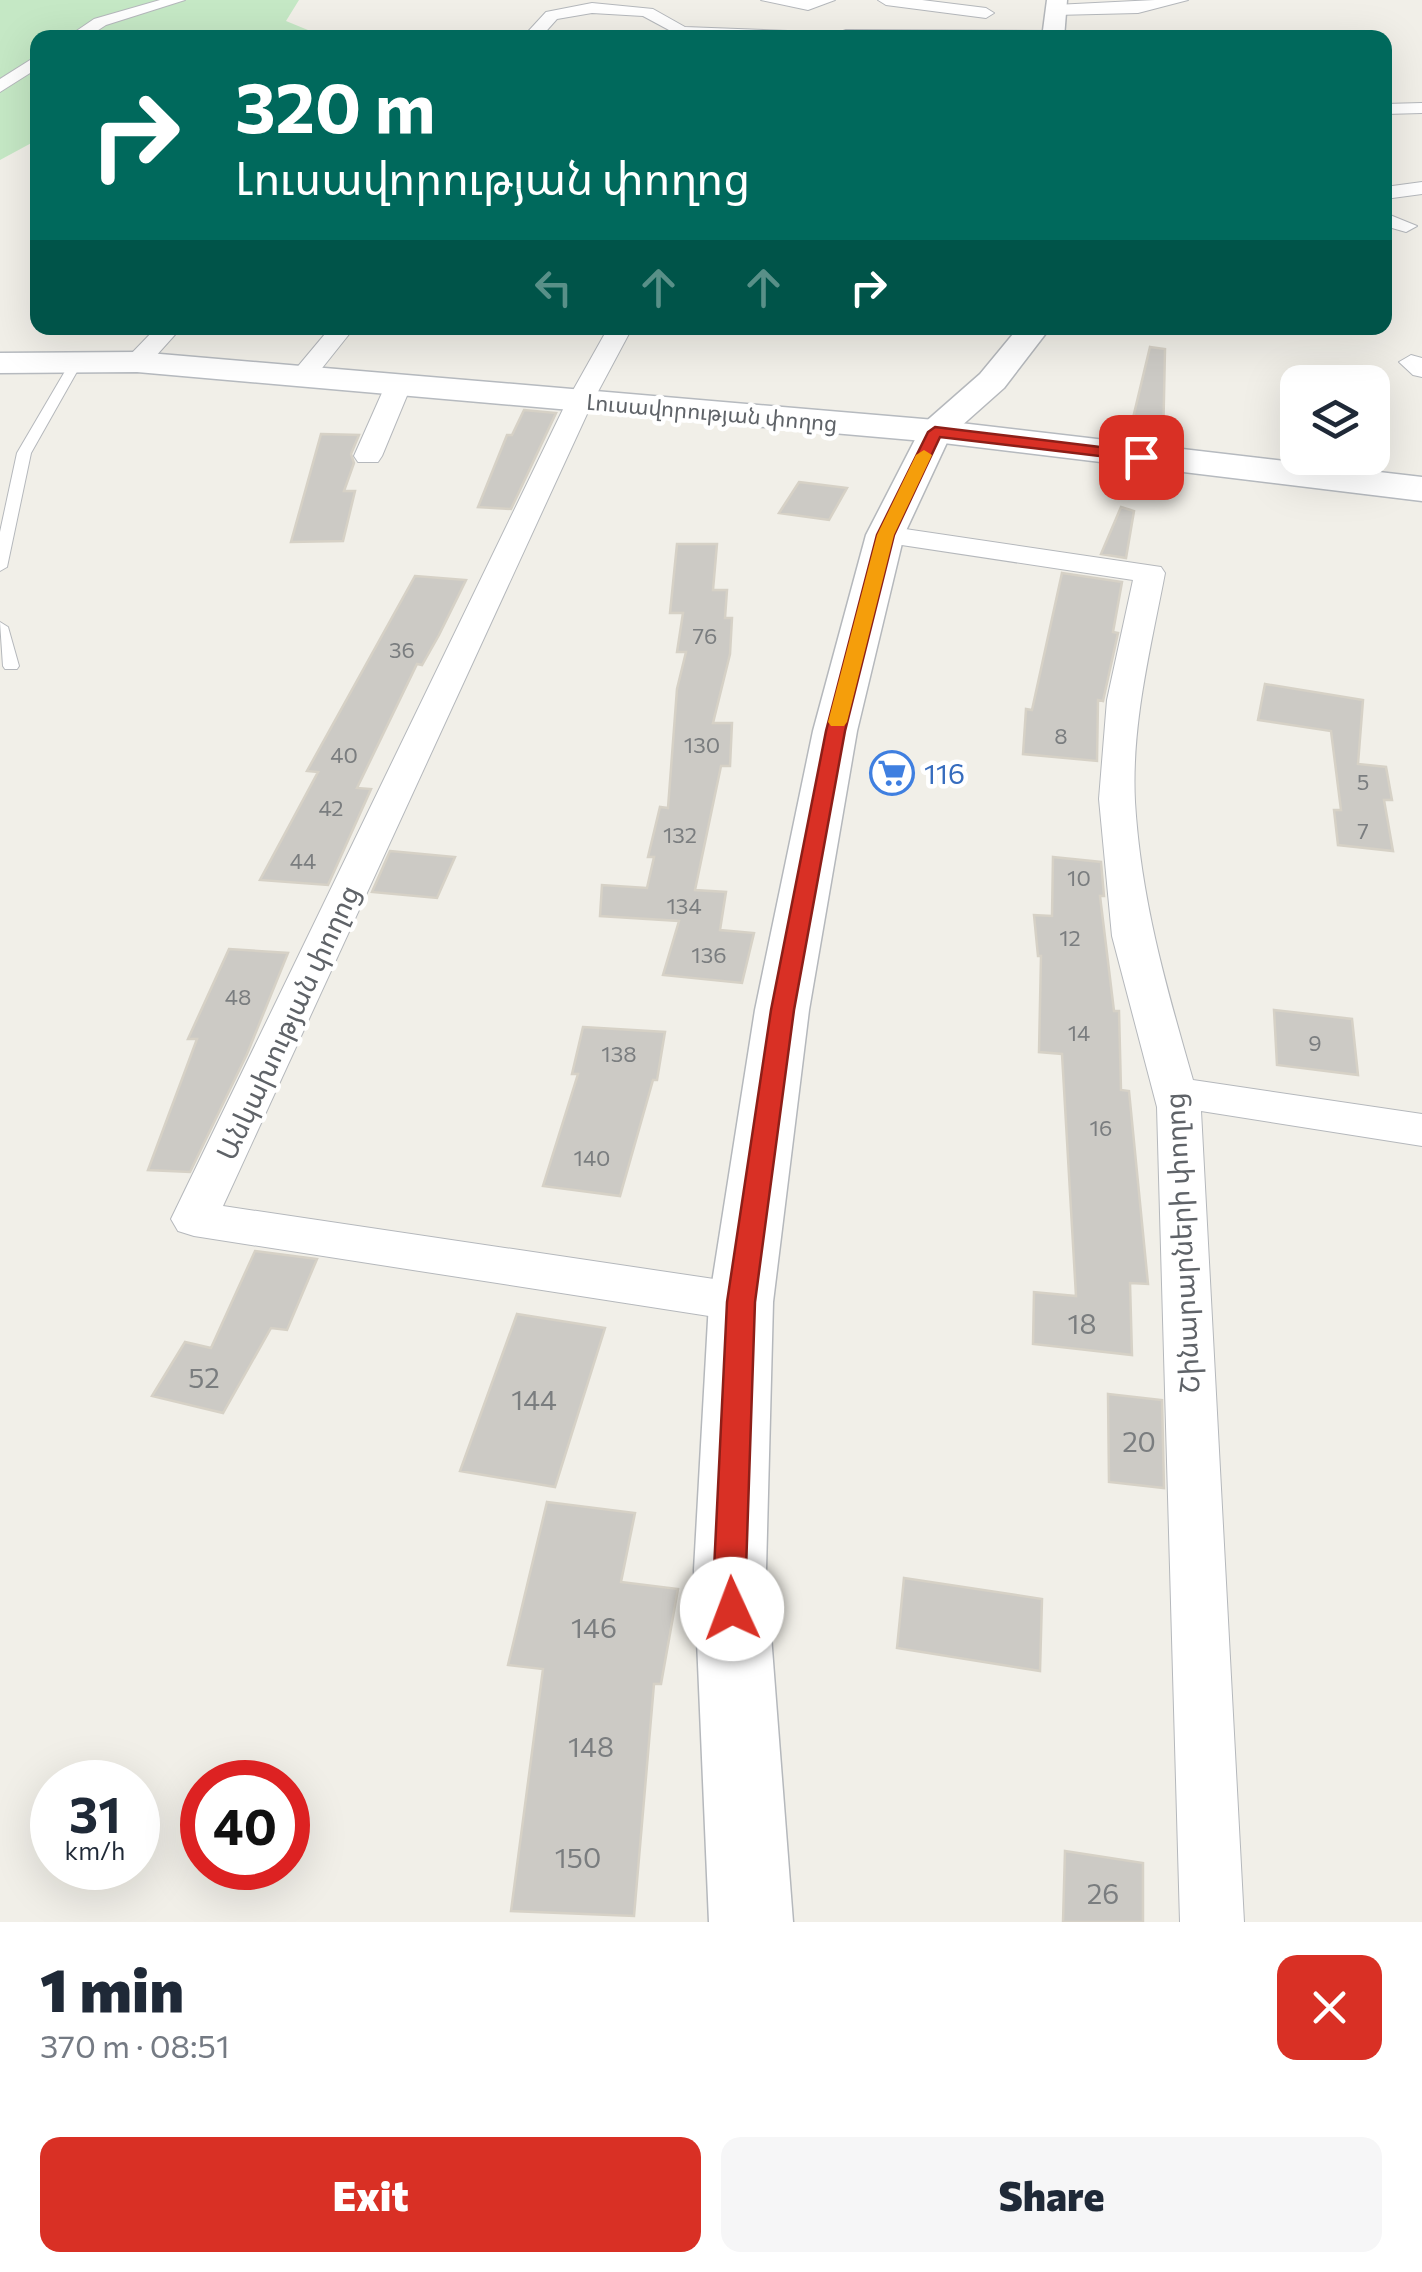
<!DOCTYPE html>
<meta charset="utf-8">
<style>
:root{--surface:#fff;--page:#f6f6f7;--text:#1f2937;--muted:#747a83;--accent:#d93025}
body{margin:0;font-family:Commissioner,"Noto Sans Armenian",sans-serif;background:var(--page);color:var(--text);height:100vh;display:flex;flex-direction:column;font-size:38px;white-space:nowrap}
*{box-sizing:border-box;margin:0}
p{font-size:32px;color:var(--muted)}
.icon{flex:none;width:55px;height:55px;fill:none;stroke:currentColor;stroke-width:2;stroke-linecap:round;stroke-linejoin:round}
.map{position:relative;height:1922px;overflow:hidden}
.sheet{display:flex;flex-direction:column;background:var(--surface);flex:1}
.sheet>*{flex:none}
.hud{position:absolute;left:30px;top:30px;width:1362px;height:305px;border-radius:20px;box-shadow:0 10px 40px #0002;background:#00695c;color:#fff;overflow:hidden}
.controls{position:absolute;left:1280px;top:365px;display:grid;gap:20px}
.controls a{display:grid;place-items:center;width:110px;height:110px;border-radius:20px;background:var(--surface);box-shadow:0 10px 40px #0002;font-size:50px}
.speed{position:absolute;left:30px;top:1760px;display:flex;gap:20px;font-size:50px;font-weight:700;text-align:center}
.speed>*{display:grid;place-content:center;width:130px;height:130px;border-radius:50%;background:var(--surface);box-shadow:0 10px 40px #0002;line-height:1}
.speed small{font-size:25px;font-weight:400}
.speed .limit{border:15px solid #d22;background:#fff;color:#111}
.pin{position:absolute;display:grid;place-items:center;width:85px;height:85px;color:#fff;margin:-42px;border-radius:20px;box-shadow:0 5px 15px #0006}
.me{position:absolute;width:110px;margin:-55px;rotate:358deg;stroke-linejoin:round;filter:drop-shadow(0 0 8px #0008)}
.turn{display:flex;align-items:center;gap:35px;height:210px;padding:0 40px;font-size:45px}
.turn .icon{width:130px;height:130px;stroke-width:2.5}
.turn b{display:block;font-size:70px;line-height:85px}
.lanes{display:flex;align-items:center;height:95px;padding:0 40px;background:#0003;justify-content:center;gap:50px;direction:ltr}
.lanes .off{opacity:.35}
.round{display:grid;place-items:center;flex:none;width:105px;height:105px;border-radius:20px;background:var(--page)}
.head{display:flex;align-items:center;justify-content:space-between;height:170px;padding:0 40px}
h1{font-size:60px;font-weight:800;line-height:75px}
.cta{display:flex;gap:20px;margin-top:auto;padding:20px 40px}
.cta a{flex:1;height:115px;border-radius:20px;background:var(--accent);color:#fff;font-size:40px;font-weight:800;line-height:115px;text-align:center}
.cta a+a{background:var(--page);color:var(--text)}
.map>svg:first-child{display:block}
.green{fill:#c5e8c5}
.building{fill:#cccac5;stroke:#d6d1c6;stroke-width:2.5}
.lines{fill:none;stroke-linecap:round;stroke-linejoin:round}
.service-casing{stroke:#b5b8bc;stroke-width:2}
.minor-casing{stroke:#b5b8bc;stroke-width:2}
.tertiary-casing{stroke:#b5b8bc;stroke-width:3}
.secondary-casing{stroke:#b6babf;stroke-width:3}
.service{fill:#fff;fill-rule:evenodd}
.minor{fill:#fff;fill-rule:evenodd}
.tertiary{fill:#fff;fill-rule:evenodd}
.secondary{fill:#fff;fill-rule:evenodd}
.route{fill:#d93025;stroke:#8d1f18;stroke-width:2.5}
.slow{fill:#f59e0b}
.labels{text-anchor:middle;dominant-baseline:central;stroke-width:9;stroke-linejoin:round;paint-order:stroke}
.far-street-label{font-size:22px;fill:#5f6368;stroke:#fff}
.number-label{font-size:22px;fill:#7a7d7f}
.shop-label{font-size:28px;fill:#366cbe;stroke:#fff;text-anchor:start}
.street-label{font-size:28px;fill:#5f6368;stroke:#fff}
.near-number-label{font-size:28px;fill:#7a7d7f}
</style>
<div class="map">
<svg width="1422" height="1922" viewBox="0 0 1422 1922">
<rect width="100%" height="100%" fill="#f1efe8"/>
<path class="green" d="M0,0H299L286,21L325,37L38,38L37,140L0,160Z"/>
<path class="building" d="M1150,347L1165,349L1163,443L1128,439Z
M524,410L556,413L511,509L478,507L507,435H512Z
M321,434L359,435L351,454L354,463L344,491H355L343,541L291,542Z
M799,482L847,488L829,520L779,513Z
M1121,507L1134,511L1126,558L1101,554Z
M677,544H717L713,590H727L725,618H732L730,654L713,723H732L730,766H721L695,890L726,892L720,930L754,933L742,983L663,975L679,921L600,916L602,885L647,888L654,857H648L660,807L668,808L677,689L686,652H677L683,613H670Z
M1062,573L1122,582L1113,632L1118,633L1103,701L1098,700L1097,761L1023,754L1026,709L1032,710Z
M415,576L466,580L439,635L422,665L417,664L357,788L371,789L328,885L260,880L318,772L307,771Z
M1265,684L1363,700L1358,764L1386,767L1392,800H1384L1393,851L1338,845L1334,810H1341L1331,731L1258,720Z
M390,851L455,857L437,898L372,892Z
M1053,857L1101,862L1104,896H1100L1114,1011H1119L1121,1090L1129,1091L1148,1284L1130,1283L1132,1355L1033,1344L1034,1292L1076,1296L1062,1054L1039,1052L1041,956H1038L1034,915L1052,916Z
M229,949L288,953L247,1054L190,1172L148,1170L197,1039H188Z
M1274,1010L1352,1019L1358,1075L1277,1065Z
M583,1027L665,1032L657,1080H653L620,1196L543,1186L578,1074H572Z
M255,1251L317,1259L287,1330L271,1328L223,1413L152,1396L185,1342L211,1348Z
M517,1314L605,1328L555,1487L460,1471Z
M1108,1394L1162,1400L1164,1488L1109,1482Z
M547,1502L635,1513L621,1582L678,1589L661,1684H654L634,1916L511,1911L543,1669L508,1665Z
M904,1578L1042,1599L1040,1671L897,1648Z
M1065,1851L1143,1863V1922H1063Z"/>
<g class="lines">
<g class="service-casing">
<path id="service" d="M77,357L83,361L31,453L7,567L0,571V532L17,453L71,361Z
M0,622L8,627L19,666L17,669H5L3,666Z"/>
</g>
<g class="minor-casing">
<path id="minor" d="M160,0H185L106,25L86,38H66L94,19Z
M761,0H835L808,10Z
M878,0H922L986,8L994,13L986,18L886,5Z
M1155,0H1188L1138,13L1055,15L1047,10L1055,5Z
M592,3L653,9L685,27L788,31L796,36L682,37L643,16L592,13L557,19L540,38H522L546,12Z
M846,30L1053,31L1061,36L840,38V32Z
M38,55V68L0,92V79Z
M1422,103V113L1385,114V104Z
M1422,182V194L1385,199V187Z
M1385,213L1417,226L1406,232L1385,226Z
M156,328H181L146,367H128L125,362L128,357Z
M330,328H354L311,382H293L289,377Z
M608,328H632L593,401L223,1206L741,1283L758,1289L765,1302L758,1315L741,1321L194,1236L178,1231L171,1219L567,401Z
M1411,355L1422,358V377L1413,375L1399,362Z
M398,378L411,386L382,456L378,462H358L354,456L385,386Z
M885,526L1161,567L1165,573C1151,647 1131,725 1135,802C1141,900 1166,986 1193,1080L1422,1114V1146L1201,1111L1244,1922H1180L1157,1107L1112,936L1099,799L1107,700L1133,580L875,541L870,535L875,529Z"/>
</g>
<g class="tertiary-casing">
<path id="tertiary" d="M1047,0H1067L1064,38H1042Z
M1018,328H1050L1004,388L950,436L904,535L857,731L809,1010L773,1302L766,1570L793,1922H709L694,1570L709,1302L755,1010L813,731L866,535L923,424L980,374Z"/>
</g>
<g class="secondary-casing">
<path id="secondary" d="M137,352L935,420L1422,477V501L935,442L137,372L0,373V353Z"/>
</g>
<use href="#service" class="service"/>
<use href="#minor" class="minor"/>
<use href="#tertiary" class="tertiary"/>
<use href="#secondary" class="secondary"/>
</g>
<path class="route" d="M935,427L1141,452L1148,457L1141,461L940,437L894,535L845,731L794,1010L755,1302L746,1570L748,1609L744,1619L732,1623L721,1619L716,1609L714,1570L727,1302L771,1010L826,731L877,535L928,432Z"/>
<path class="slow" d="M924,450L932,455L894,535L847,722L844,726H831L828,722L877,535L916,455Z"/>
<defs>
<g id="supermarket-ring" transform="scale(2.25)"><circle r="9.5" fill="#fff" stroke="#3f7fe0" stroke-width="1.5"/><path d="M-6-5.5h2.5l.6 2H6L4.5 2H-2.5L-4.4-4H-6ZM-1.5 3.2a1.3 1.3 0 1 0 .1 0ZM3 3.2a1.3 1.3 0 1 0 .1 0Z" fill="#3f7fe0"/></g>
</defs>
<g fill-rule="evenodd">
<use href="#supermarket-ring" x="892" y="773"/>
</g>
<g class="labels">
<g class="far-street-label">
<text transform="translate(712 412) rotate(5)">Լուսավորության փողոց</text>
</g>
<g class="number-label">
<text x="705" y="635">76</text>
<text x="402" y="649">36</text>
<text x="1061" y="735">8</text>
<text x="702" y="744">130</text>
<text x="344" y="754">40</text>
<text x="1363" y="781">5</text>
<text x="331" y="807">42</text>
<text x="1363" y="830">7</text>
<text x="680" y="834">132</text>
<text x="303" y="860">44</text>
<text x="1079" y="877">10</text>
<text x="684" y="905">134</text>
<text x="1070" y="937">12</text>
<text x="709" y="954">136</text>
<text x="238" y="996">48</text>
<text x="1079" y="1032">14</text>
<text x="1315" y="1042">9</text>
<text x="619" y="1053">138</text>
<text x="1101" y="1127">16</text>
<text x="592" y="1157">140</text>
</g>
<g class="shop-label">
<text x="924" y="773">116</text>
</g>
<g class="street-label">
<text transform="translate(287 1022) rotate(-65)">Անկախության փողոց</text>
<text transform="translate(1181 1243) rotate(-93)">Շինարարների փողոց</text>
</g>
<g class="near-number-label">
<text x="1082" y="1323">18</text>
<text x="204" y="1377">52</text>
<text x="534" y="1399">144</text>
<text x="1139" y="1441">20</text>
<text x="594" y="1627">146</text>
<text x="591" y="1746">148</text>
<text x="578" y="1857">150</text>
<text x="1103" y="1893">26</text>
</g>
</g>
</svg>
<div class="controls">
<a><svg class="icon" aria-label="layers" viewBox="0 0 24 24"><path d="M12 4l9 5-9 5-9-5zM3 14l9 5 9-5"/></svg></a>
</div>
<div class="speed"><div>31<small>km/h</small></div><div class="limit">40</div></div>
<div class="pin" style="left:1141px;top:457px;background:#d93025"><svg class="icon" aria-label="arrive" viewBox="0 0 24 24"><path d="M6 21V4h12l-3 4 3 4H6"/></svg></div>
<svg class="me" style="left:732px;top:1609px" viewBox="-20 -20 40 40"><circle r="19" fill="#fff"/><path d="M0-13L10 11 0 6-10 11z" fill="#d93025"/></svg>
<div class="hud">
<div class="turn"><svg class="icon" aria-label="right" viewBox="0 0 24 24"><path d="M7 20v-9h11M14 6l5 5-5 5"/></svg><div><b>320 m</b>Լուսավորության փողոց</div></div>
<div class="lanes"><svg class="icon off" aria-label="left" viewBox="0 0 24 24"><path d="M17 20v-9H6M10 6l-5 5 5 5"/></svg><svg class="icon off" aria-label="ahead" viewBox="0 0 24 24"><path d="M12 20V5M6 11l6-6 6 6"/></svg><svg class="icon off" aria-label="ahead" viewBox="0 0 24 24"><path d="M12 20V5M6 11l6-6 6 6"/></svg><svg class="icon" aria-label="right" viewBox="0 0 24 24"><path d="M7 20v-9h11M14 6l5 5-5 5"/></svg></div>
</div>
</div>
<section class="sheet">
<div class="head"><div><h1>1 min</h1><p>370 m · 08:51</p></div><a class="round" style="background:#d93025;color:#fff"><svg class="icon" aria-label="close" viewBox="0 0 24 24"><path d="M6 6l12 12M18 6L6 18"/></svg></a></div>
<div class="cta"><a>Exit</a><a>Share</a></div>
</section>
